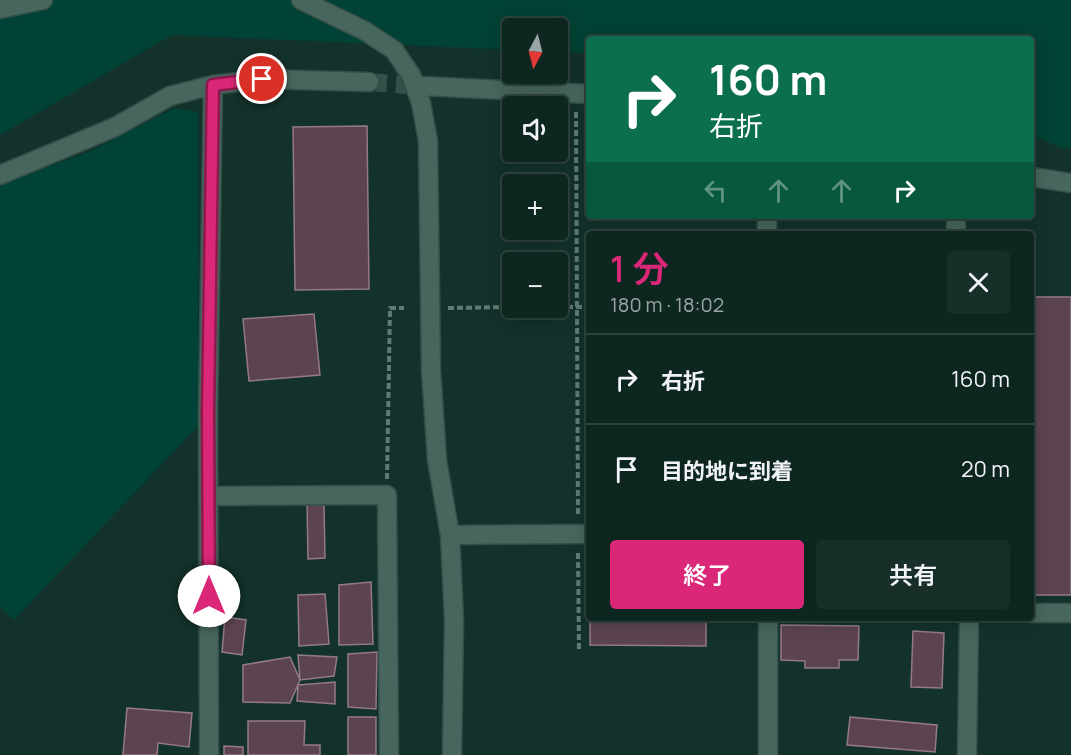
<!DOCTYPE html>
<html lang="ja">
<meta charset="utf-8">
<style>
:root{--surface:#0e2620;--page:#172e29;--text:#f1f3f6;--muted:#9ba5a5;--line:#2e433e;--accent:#db2777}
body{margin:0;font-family:Manrope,"Noto Sans JP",sans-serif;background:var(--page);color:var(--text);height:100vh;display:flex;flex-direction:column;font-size:22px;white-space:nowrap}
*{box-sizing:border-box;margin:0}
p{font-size:20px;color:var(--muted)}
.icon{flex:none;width:33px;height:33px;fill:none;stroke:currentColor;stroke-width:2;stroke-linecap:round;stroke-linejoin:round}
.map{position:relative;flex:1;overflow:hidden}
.drawer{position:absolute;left:586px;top:231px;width:448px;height:390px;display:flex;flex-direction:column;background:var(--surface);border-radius:6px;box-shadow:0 3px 15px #0003,0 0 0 2px var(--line)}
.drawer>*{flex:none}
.top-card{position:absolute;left:586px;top:36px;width:448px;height:183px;border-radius:6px;box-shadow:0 3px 15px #0003,0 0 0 2px var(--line);background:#0b6e4f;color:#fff;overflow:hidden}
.needle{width:39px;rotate:187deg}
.controls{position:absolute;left:502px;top:18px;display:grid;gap:12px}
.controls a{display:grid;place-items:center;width:66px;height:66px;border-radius:6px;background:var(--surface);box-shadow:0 3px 15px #0003,0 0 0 2px var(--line);font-size:30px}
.pin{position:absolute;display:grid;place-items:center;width:51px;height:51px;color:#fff;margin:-26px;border:3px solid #fff;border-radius:50%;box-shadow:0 2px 6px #0007}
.me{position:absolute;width:66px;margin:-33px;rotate:0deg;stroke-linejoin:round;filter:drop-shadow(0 0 4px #0008)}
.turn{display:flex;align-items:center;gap:21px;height:126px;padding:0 24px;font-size:27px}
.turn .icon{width:78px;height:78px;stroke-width:2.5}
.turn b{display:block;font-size:42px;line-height:51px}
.lanes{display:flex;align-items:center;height:57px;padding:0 24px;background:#0003;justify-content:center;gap:30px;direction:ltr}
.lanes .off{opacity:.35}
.round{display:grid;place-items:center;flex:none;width:63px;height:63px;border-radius:6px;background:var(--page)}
.head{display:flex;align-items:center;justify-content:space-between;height:102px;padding:0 24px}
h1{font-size:36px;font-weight:600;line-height:45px;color:var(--accent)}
.action{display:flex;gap:12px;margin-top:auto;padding:12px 24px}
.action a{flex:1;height:69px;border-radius:6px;background:var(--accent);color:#fff;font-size:24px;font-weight:600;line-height:69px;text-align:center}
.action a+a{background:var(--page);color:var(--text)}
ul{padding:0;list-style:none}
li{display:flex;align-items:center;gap:18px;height:90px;padding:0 24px;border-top:2px solid var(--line)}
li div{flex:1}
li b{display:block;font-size:22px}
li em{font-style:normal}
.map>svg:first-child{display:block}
.green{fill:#004235}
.building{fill:#5c4352;stroke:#947988;stroke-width:1.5}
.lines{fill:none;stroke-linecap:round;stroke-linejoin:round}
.minor-tunnel{stroke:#335049;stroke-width:18;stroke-dasharray:18 9;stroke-linecap:butt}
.minor-casing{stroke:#314e47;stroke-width:21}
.path{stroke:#607b74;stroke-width:4;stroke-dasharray:6 3;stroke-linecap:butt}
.minor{stroke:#47665d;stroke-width:18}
.route-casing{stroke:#8e194d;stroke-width:15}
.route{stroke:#db2777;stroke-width:10}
</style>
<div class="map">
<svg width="1071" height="755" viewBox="0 0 1071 755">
<rect width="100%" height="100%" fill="#13322b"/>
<path class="green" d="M0,0H1071V149L1061,148L1032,135V39H590L589,53L558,52V28H513V50L172,35L0,135Z
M174,108L198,112V426L14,620L0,607V184L89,152Z"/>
<path class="building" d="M367,126L369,289L295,290L293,127Z
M1032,297H1071V595H1032Z
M314,314L320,375L249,381L243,319Z
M307,503L324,504L325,558L308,559Z
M371,582L373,644L339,645V585Z
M325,594L329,644L299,646L298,595Z
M225,617L246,620L242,655L222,652Z
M590,618H706V646L590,645Z
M895,618H944V622H895Z
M781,625L859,626L858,660H839V668H805V661L781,660Z
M913,631L944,633L942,688L911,687Z
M377,652L376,709L348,707V654Z
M298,655L337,657L334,676L300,680Z
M290,657L300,680L290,703L243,702V665Z
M335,682V704L297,701L298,685Z
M127,708L192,713L189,747L158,743L157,755H123Z
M348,717H376V755H348Z
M850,717L937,725L935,752L847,745Z
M248,721H305L304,745H320V755H248Z
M224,746L243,747V755H224Z"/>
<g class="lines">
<path class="minor-tunnel" d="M369,82L421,86"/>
<g class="minor-casing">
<path id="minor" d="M301,0L365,31L394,50L411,75L421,103L428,141L431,370L437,460L450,535L454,620L452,755
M0,9L43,0
M421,86L590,94
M0,175L115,127L170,96L213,85L262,79L369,82
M1032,177L1071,183
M767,216V234
M956,216V234
M208,496L387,495L389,755
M450,535L590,534
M1032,613H1071
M209,755L208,412L213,85
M768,755V618
M967,755L969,618"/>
</g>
<path class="path" d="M576,112L578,515
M558,307H590
M448,308L513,307
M387,479L390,308H404
M578,553L579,651"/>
<use href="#minor" class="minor"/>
</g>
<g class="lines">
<g class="route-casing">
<path id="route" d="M209,596L208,412L213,85L262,79"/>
</g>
<use href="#route" class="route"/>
</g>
</svg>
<div class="controls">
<a><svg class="needle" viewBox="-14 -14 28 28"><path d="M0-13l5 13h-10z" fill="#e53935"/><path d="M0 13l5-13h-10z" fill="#9ba5a5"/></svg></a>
<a><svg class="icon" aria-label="sound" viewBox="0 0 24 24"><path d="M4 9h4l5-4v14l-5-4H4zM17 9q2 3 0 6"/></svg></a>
<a>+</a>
<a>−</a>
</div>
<div class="pin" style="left:262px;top:79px;background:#d93025"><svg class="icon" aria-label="arrive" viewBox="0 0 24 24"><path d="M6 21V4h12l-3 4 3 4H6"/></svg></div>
<svg class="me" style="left:209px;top:596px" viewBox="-20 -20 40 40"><circle r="19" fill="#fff"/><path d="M0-13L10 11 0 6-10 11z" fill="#db2777"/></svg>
<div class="top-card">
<div class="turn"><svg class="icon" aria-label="right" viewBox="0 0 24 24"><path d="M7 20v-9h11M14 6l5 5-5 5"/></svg><div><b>160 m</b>右折</div></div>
<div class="lanes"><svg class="icon off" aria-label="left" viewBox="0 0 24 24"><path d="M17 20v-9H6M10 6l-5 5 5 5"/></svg><svg class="icon off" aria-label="ahead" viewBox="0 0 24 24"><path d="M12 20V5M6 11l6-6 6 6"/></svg><svg class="icon off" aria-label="ahead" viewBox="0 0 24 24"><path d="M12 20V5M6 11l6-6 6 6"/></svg><svg class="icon" aria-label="right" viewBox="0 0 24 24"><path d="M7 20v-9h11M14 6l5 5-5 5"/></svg></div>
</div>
<section class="drawer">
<div class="head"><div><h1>1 分</h1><p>180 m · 18:02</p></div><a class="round"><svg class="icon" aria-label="close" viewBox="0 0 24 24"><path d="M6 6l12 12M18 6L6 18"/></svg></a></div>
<ul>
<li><svg class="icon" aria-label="right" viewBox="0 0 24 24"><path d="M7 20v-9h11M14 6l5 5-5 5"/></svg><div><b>右折</b></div><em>160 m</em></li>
<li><svg class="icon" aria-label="arrive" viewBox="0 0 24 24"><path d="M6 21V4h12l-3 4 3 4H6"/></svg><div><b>目的地に到着</b></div><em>20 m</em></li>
</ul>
<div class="action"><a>終了</a><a>共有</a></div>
</section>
</div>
